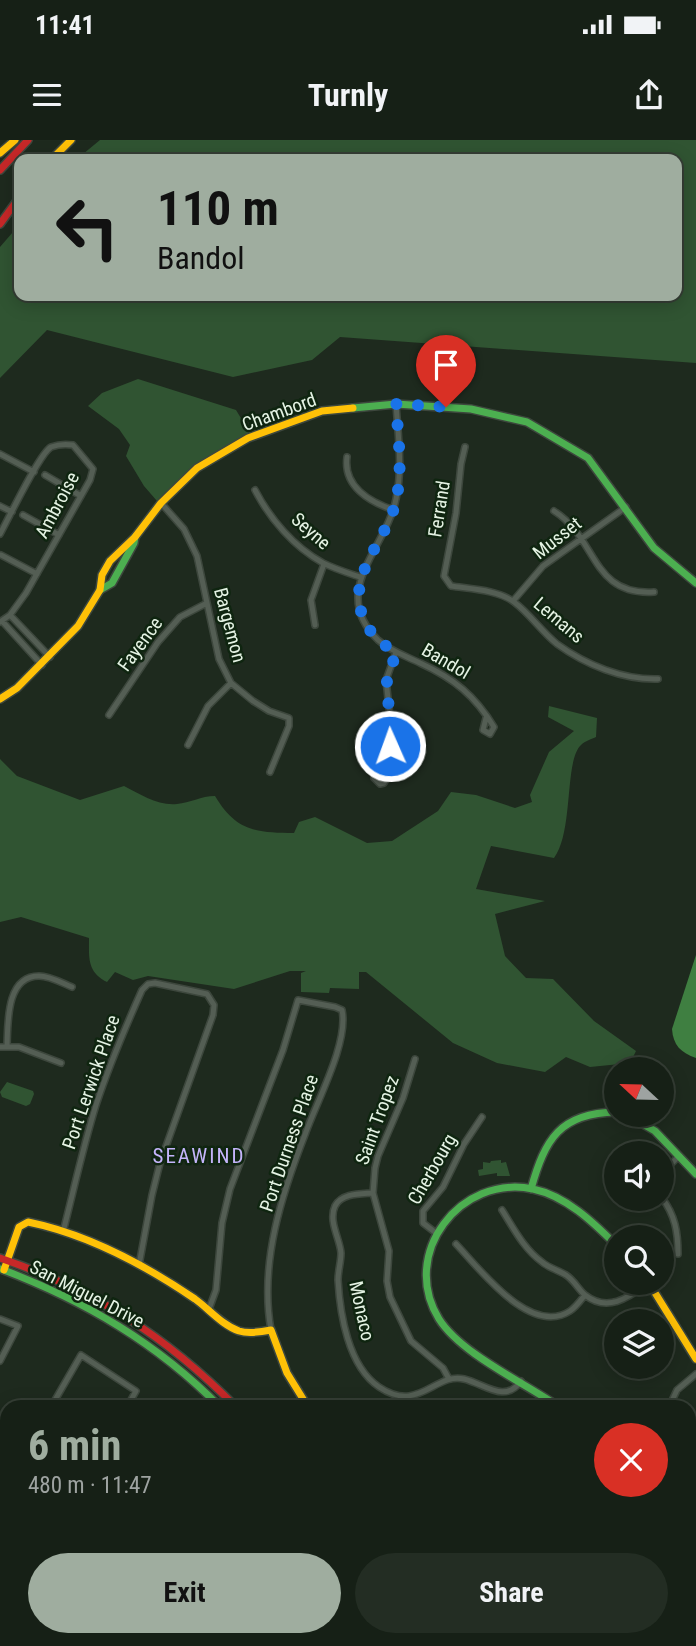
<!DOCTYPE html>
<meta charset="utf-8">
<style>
:root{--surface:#162016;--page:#232d23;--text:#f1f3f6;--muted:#9ea3a1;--line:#353e35;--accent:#9fad9f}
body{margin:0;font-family:"Roboto Condensed",sans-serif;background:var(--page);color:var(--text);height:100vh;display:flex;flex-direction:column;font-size:26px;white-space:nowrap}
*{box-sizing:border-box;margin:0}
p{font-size:23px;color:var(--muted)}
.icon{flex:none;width:38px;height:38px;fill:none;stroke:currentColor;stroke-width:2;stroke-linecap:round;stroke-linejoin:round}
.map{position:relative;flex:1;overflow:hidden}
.panel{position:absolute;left:0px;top:1260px;width:696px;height:247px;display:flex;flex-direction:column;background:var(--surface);border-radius:21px 21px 0 0;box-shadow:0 4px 18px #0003,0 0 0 2px var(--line)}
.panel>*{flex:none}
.top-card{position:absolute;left:14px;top:14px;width:668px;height:147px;border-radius:14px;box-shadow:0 4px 18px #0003,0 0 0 2px var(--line);background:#9fad9f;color:#111;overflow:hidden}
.needle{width:46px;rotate:292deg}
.buttons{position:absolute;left:604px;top:917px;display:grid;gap:14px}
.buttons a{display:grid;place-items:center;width:70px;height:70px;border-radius:50%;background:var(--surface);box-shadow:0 4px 18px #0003,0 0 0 2px var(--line);font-size:35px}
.pin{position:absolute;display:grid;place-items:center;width:60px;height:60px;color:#fff;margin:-72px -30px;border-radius:50% 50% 50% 0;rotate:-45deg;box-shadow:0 0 7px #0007}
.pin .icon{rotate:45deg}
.me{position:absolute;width:77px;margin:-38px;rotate:358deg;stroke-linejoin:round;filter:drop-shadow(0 0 5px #0008)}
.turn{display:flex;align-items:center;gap:24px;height:147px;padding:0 28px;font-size:32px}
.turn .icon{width:91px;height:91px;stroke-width:2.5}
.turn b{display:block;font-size:49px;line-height:60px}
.round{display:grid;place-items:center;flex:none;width:74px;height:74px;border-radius:37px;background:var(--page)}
.summary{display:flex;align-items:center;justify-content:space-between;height:119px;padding:0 28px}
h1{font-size:42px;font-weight:700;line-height:52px;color:var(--accent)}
.button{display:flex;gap:14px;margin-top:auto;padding:14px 28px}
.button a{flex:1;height:80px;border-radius:42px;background:var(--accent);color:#111;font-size:28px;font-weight:700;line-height:80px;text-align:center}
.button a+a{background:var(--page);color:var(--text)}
.status{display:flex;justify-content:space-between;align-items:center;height:49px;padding:0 35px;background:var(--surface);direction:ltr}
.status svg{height:19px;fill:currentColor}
header{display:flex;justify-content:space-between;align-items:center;height:91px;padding:0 28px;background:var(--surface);font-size:32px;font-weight:700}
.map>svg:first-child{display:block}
.green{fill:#305432}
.water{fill:#3f7f41}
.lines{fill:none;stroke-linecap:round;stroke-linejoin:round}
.street-casing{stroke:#3d473d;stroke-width:8}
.fast-casing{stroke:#3d473d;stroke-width:10}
.slow-casing{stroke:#3d473d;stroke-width:10}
.jam-casing{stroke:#3d473d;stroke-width:10}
.street{stroke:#545e54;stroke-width:5}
.fast{stroke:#4caf50;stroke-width:7}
.slow{stroke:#ffc107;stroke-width:7}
.jam{stroke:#c62828;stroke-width:7}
.route{stroke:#1a73e8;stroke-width:12;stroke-dasharray:0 21.6}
.labels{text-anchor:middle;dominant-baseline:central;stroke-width:5;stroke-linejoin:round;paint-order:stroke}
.street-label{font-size:19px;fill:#e5f3e4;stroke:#0f2510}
.neighbourhood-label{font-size:21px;letter-spacing:2px;fill:#c4b4fa;stroke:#0f2510}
</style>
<div class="status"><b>11:41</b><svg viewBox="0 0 49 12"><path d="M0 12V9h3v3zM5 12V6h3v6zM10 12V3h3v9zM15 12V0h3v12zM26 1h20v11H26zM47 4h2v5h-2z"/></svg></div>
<header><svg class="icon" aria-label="menu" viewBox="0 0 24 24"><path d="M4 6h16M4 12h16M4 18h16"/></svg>Turnly<svg class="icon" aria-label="share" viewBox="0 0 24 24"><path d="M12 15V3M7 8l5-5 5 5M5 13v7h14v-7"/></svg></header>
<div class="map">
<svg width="696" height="1506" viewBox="0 0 696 1506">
<rect width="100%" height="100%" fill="#1e2a1e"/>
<path class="green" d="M100,0H696V223L340,197L312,220L233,237L47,190L0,238V107L19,85V156H677V19H77Z
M138,239L236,270L250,293L201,321L157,361L144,346L126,316L130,305L119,289L88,266L102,253Z
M549,566L597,578L596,597C592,599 585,601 581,605C564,621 574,691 554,718L491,706L476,749L545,761L495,774L505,816L526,838L553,839L594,881L636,911L630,923L590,927L566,917L545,932L497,923L453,903L366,832H359V849L330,848L329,853L301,852V833L306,831H290L234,849L148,836L133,840L115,832L107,842C87,832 89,818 89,798L21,777L0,782V619L17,636L80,660L124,646C140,654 158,666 177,664C190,663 201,656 215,656C236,691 256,693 294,693L299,682L315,677L367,703L392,701L438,671L451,652L476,655L515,668L532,662L530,655L549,612L574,591L548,577Z
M7,942L33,951L34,954L30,964L26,966L2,957L0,952Z
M501,1020V1023L506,1022L510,1036H497V1033L479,1036L478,1030L483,1029V1022L490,1023L491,1021Z
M428,1500H499L497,1506H433Z"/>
<path class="water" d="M696,815V918C681,913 673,905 672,889Z"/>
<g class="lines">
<g class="street-casing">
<path id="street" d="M396,264C398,295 403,328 396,359C386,409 328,451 378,500C390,511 406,516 420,523C455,539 475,556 494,587L490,594L483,590L486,578
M465,307L461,324L456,373L444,436L451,446C471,449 498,450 514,462C530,474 541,491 557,504C586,525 623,540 658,539
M0,314L34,332
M347,317C343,346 369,362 394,370
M45,335L81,356
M255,350C270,379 294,407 323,423C335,429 348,433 360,437
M161,363L184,389L197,416L219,519L231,543L253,561L269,571L289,578V586L270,632
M0,366L12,372
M554,371C598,399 591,456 654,452
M23,375L59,395
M0,394C9,378 39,314 51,307C59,304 66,304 73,305L93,329L90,340L26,453L10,475L0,482
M1,415L37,434
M513,461L543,426L626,367
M10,475L50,517
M2,481L42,525
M315,485L311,460L324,424
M109,575L158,502L180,477L207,463
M188,605L208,566L231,543
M384,628L392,595L386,540L396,512
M384,628L387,638L384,643L380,644L374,638L377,632Z
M7,906C8,882 6,836 39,836C50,836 62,843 72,847
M0,907H19L61,923
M415,919L403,958L378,1016L375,1028L373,1053L389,1111L387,1141L390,1157L411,1201L443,1228L449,1239
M662,1033L679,1016
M373,1053C360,1054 342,1053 335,1066C328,1081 340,1099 341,1113C341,1122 338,1131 338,1140C340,1174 348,1226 379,1247C419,1274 435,1232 464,1239C485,1244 505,1264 521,1241
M662,1058C675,1075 678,1092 678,1114
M502,1070C514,1089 524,1109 542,1122C549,1128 558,1130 566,1135C574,1140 578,1149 585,1155C608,1173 629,1157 649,1143
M63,1092C74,1049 83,1007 96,965C109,926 125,888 142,850L148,844L155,843L207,854L214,865L213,875L160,1023L152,1055L139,1125
M436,1093L423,1083V1071L443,1047L464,1004L482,977
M456,1104C479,1128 530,1197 570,1171C576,1167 581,1160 585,1155
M209,1169L216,1150L222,1083L230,1049L283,910L298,860L335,867L342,870C349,902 317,961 306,992C282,1053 259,1123 271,1190
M0,1179L18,1186L0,1221
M51,1267L81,1215L136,1251L127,1267
M669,1267L677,1250L696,1234
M690,1312L696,1318
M0,1353L7,1341
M0,1488L7,1476
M653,1500L661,1506
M70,1506L73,1500
M148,1506L152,1500
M228,1506L231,1500
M537,1506V1500"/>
</g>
<g class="fast-casing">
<path id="fast" d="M353,268L396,264L471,269L527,282L588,318L654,408L696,443
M100,450L112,443L134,403L135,397
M627,975L655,991L696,1034
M531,1049C545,999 560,973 616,972
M1,1129C85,1161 157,1203 220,1267
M559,1267C525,1243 461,1214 439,1179C399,1114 460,1034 533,1049C566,1056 593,1082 616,1105
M0,1369L7,1371"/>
</g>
<g class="slow-casing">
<path id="slow" d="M0,13L15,0
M52,19L71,0
M0,559L17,548L78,486L100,450L102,435L110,421L135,397L161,363L197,328L248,298L322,271L353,268
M4,1130L19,1087L28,1082C87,1094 145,1125 195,1159C209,1169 222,1185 239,1191C249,1194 261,1192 271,1190L287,1233L308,1267
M649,1143L696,1219
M301,1500L306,1506
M411,1500L416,1506
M424,1500L429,1506"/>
</g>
<g class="jam-casing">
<path id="jam" d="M0,30L28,0
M0,84L19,58
M0,1118C94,1150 166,1196 236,1267
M690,1453L696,1456"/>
</g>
<use href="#street" class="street"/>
<use href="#fast" class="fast"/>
<use href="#slow" class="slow"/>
<use href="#jam" class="jam"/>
</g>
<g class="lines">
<path class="route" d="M390,606L392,590L386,545L396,512C381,504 369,493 363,477C346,434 387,401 396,361C403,330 398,296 396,264L446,267"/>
</g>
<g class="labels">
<g class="street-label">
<text transform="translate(279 272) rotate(-20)">Chambord</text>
<text transform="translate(57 365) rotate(-62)">Ambroise</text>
<text transform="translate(439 369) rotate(-81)">Ferrand</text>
<text transform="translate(311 391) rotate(41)">Seyne</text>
<text transform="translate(557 398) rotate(-38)">Musset</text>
<text transform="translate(559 480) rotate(40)">Lemans</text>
<text transform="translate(230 485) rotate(75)">Bargemon</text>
<text transform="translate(140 504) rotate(-54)">Fayence</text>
<text transform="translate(446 521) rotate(30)">Bandol</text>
<text transform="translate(91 942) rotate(-71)">Port Lerwick Place</text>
<text transform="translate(377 980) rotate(-70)">Saint Tropez</text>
<text transform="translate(289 1003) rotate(-71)">Port Durness Place</text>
<text transform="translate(432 1029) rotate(-60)">Cherbourg</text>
<text transform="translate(87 1154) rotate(27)">San Miguel Drive</text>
<text transform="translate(362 1171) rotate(78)">Monaco</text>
</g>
<g class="neighbourhood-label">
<text x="199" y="1016">SEAWIND</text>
</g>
</g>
</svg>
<div class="buttons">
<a><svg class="needle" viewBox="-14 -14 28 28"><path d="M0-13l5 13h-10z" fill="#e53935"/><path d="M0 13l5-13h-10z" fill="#9ea3a1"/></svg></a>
<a><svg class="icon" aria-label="sound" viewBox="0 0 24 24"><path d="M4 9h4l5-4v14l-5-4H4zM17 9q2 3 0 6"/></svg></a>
<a><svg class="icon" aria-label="search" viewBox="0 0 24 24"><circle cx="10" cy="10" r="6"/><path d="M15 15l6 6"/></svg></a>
<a><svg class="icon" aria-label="layers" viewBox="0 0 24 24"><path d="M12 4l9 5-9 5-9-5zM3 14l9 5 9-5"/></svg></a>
</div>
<div class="pin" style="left:446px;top:267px;background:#d93025"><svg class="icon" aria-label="arrive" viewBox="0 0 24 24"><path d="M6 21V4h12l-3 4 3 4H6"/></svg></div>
<svg class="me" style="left:390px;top:606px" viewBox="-20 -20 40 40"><circle r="17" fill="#1a73e8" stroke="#fff" stroke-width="3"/><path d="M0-11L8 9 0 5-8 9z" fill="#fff"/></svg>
<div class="top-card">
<div class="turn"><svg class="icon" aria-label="left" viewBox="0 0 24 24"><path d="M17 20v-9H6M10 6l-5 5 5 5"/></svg><div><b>110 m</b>Bandol</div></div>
</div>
<section class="panel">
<div class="summary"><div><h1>6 min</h1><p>480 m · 11:47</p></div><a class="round" style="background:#d93025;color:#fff"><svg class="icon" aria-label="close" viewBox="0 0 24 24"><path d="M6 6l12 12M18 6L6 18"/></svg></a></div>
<div class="button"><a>Exit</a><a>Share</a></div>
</section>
</div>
